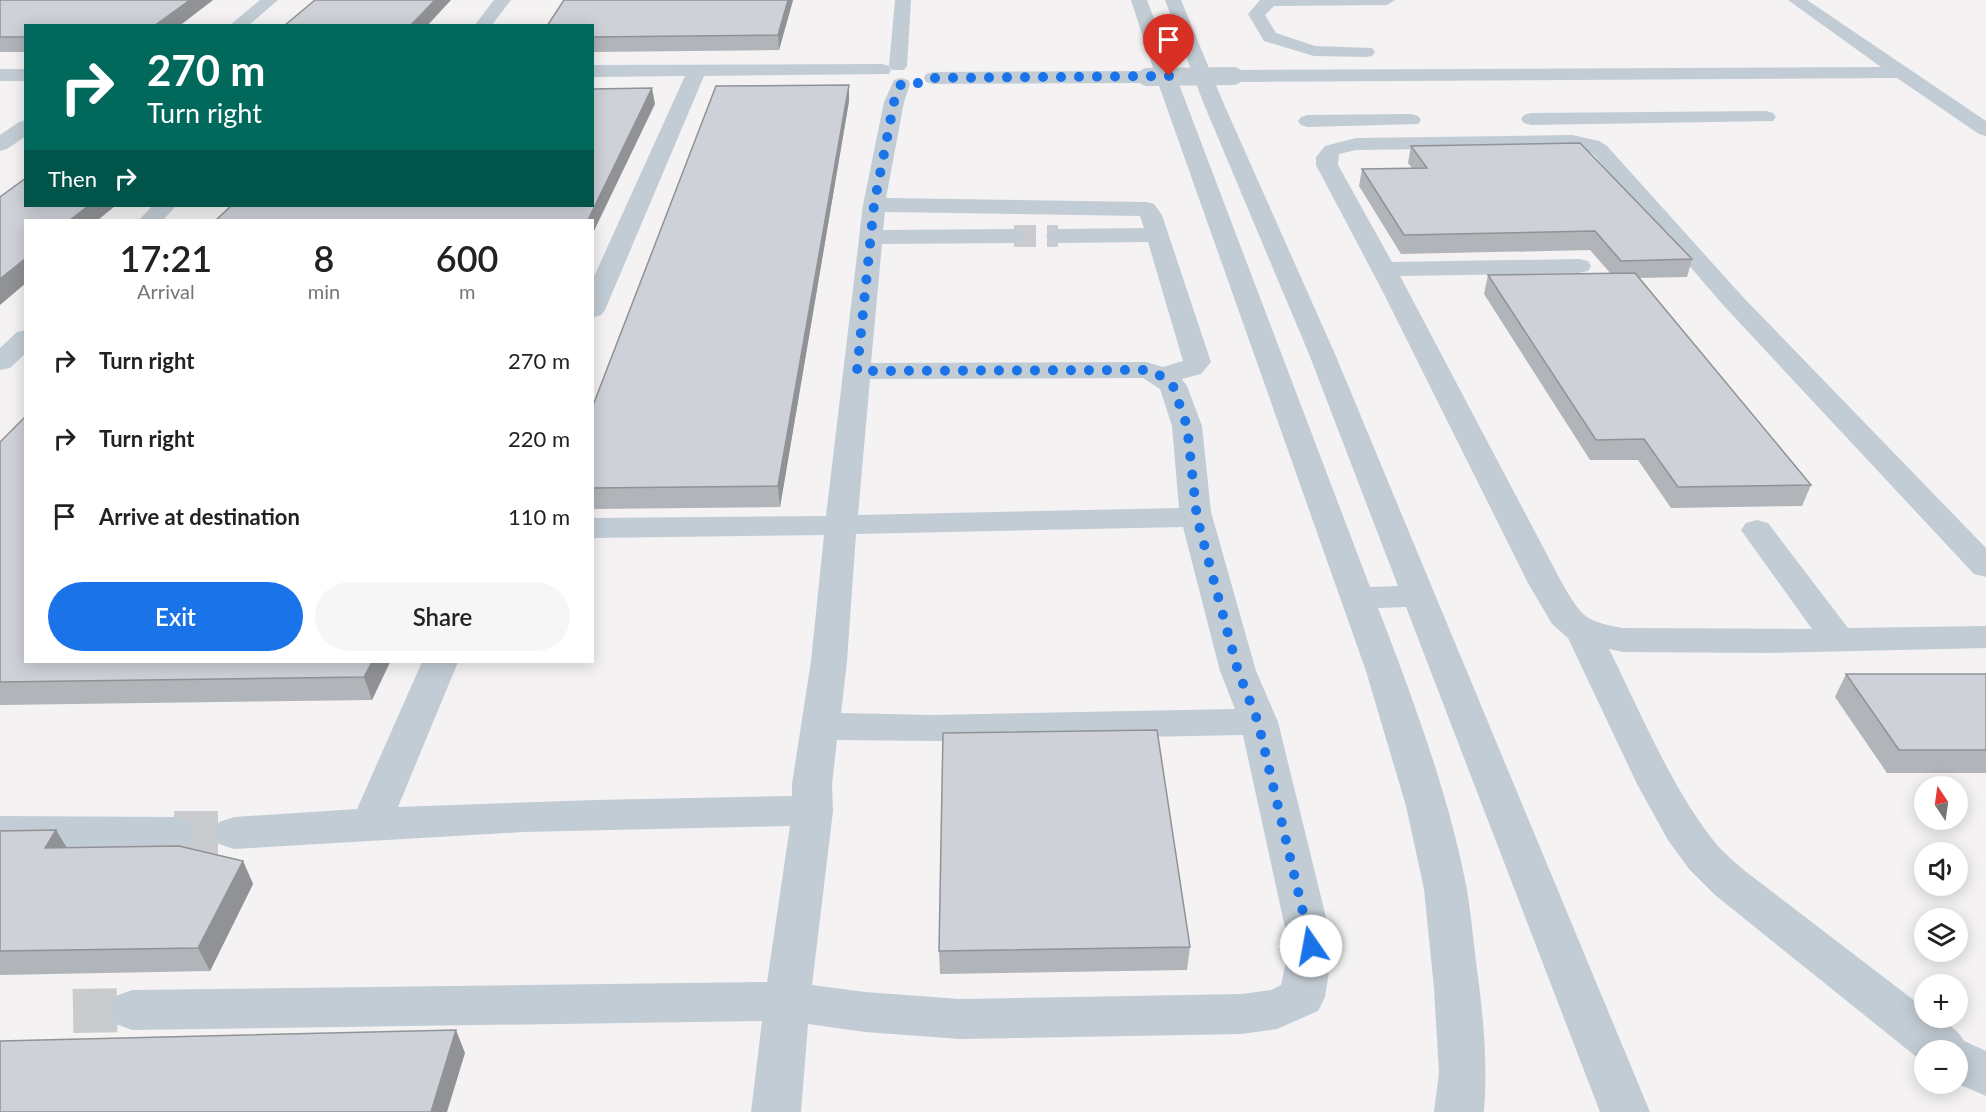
<!DOCTYPE html>
<meta charset="utf-8">
<style>
:root{--surface:#fff;--page:#f6f6f6;--text:#222;--muted:#767676;--accent:#1a73e8}
body{margin:0;font-family:Lato,sans-serif;background:var(--page);color:var(--text);height:100vh;display:flex;flex-direction:column;font-size:22px;white-space:nowrap}
*{box-sizing:border-box;margin:0}
p{font-size:20px;color:var(--muted)}
.icon{flex:none;width:33px;height:33px;fill:none;stroke:currentColor;stroke-width:2;stroke-linecap:round;stroke-linejoin:round}
.map{position:relative;flex:1;overflow:hidden}
.details{position:absolute;left:24px;top:219px;width:570px;height:444px;display:flex;flex-direction:column;background:var(--surface);border-radius:0px;box-shadow:0 3px 15px #0003}
.details>*{flex:none}
.hud{position:absolute;left:24px;top:24px;width:570px;height:183px;border-radius:0px;box-shadow:0 3px 15px #0003;background:#00695c;color:#fff;overflow:hidden}
.needle{width:39px;rotate:347deg}
.tools{position:absolute;left:1914px;top:776px;display:grid;gap:12px}
.tools a{display:grid;place-items:center;width:54px;height:54px;border-radius:50%;background:var(--surface);box-shadow:0 3px 15px #0003;font-size:30px}
.pin{position:absolute;display:grid;place-items:center;width:51px;height:51px;color:#fff;margin:-62px -26px;border-radius:50% 50% 50% 0;rotate:-45deg;box-shadow:0 0 6px #0007}
.pin .icon{rotate:45deg}
.me{position:absolute;width:66px;margin:-33px;rotate:348deg;stroke-linejoin:round;filter:drop-shadow(0 0 4px #0008)}
.turn{display:flex;align-items:center;gap:21px;height:126px;padding:0 24px;font-size:27px}
.turn .icon{width:78px;height:78px;stroke-width:2.5}
.turn b{display:block;font-size:42px;line-height:51px}
.then{display:flex;align-items:center;height:57px;padding:0 24px;background:#0003;gap:12px;font-size:22px}
.eta{display:flex;justify-content:space-evenly;align-items:center;height:102px;text-align:center}
.eta b{font-size:36px;font-weight:600;line-height:42px}
.action{display:flex;gap:12px;margin-top:auto;padding:12px 24px}
.action a{flex:1;height:69px;border-radius:36px;background:var(--accent);color:#fff;font-size:24px;font-weight:600;line-height:69px;text-align:center}
.action a+a{background:var(--page);color:var(--text)}
ul{padding:0;list-style:none}
li{display:flex;align-items:center;gap:18px;height:78px;padding:0 24px}
li div{flex:1}
li b{display:block;font-size:22px}
li em{font-style:normal}
.map>svg:first-child{display:block}
.lines{fill:none;stroke-linecap:round;stroke-linejoin:round}
.minor-tunnel-far1{stroke:#c9cbce;stroke-width:22;stroke-dasharray:22 11;stroke-linecap:butt}
.minor-tunnel{stroke:#c9cbce;stroke-width:44;stroke-dasharray:44 22;stroke-linecap:butt}
.minor{fill:#c2ccd4;fill-rule:evenodd}
.minor-bridge{stroke:#c2ccd4;stroke-width:18}
.wall{fill:#b1b4b9}
.shaded-wall{fill:#909296}
.building{fill:#ced1d7;stroke:#909296;stroke-width:1.5}
.route{stroke:#1a73e8;stroke-width:10;stroke-dasharray:0 18}
</style>
<div class="map">
<svg width="1986" height="1112" viewBox="0 0 1986 1112">
<rect width="100%" height="100%" fill="#f4f2f2"/>
<g class="lines">
<path class="minor-tunnel-far1" d="M1014,236H1058"/>
<path class="minor-tunnel" d="M174,833H234
M73,1011L132,1010"/>
<path class="minor" d="M260,0H278L248,26H229Z
M494,0H511L491,26H474Z
M895,0H911L907,66L904,70H892L889,66Z
M1131,0H1147L1370,587L1398,586L1309,354L1203,102L1165,0H1181L1223,102L1335,354L1650,1112H1600L1406,607L1378,608C1412,696 1450,798 1467,890C1471,914 1473,938 1476,962C1483,1012 1488,1062 1484,1112H1434L1439,1073L1434,988L1424,889L1406,806L1366,671L1156,77L1154,81L1147,83L933,84L926,82L924,78L926,74L933,72L1147,71L1154,73L1156,77Z
M1260,0H1395L1387,5L1274,6L1265,15L1276,33L1315,46L1372,48L1375,52L1372,56L1366,57L1314,56L1264,41L1248,14Z
M1788,0H1807L1986,121V136L1979,134L1897,78L1234,82L1227,80L1225,76L1227,72L1234,70L1881,67Z
M882,64L889,66L891,70L889,74L704,76L605,310L601,315L592,318V281L685,76L592,77V65Z
M0,69H26V81H0Z
M901,78L908,80L910,84L904,102L886,198L1146,202L1154,204L1162,215L1211,362L1201,374L1182,379L1187,386L1202,426L1211,512L1256,671L1278,722L1333,946L1325,997L1318,1011L1277,1029L1242,1034L960,1039L865,1032L808,1024L801,1112H751L762,1021L132,1030L116,1024L109,1010L116,996L132,990L767,982L790,826L523,832L234,849L219,844L213,833L219,822L234,817L357,809L422,662H458L398,807L595,800L792,796V784L811,661L824,535L592,538V518L826,516L863,205L884,102L894,80ZM885,212L1140,216L1144,228L1058,229L1050,231L1046,236L1050,241L1058,243L1148,242L1183,361L1163,367L1147,362L871,363L882,244L1014,243L1022,241L1026,236L1022,231L1014,229L883,230ZM1143,378L1160,389L1172,426L1179,508L858,515L870,379ZM1183,527L1220,671L1235,709L933,715L841,713L847,661L856,534ZM1243,735L1289,946L1281,985L1271,990L1242,994L960,999L865,992L812,985L833,811L832,784L837,740L933,741Z
M1766,111L1773,113L1776,117L1773,121L1531,125L1524,123L1521,119L1524,115L1531,113Z
M1411,114L1418,116L1421,120L1418,124L1308,127L1301,125L1298,121L1301,117L1308,115Z
M26,120V136L7,149L0,151V135L19,122Z
M1572,135L1599,141L1607,146L1742,296L1986,548V577L1974,574L1724,306L1593,154L1585,150L1572,147L1356,150L1339,154L1338,165L1392,262L1579,259L1588,261L1591,266L1588,271L1579,273L1400,276L1562,583C1582,617 1584,621 1623,628L1812,629L1741,530L1746,523L1757,520L1768,523L1848,628L1986,626V648L1770,653L1623,652L1609,649C1640,711 1674,794 1718,846C1726,855 1736,863 1745,871L1924,1008V1017C1939,1017 1957,1027 1964,1041L1986,1051V1096L1956,1083L1958,1050H1924V1063L1715,895L1689,869L1668,840L1637,784L1568,638L1552,624L1528,583L1383,292L1316,165V157L1325,146L1356,138Z
M152,206H176L163,220H139Z
M26,330V353L10,368L0,370V348L17,332Z
M0,816L174,817L189,822L195,833L189,844L174,849L0,848Z"/>
<path class="minor-bridge" d="M1147,77L1234,76"/>
</g>
<path class="wall" d="M213,0L179,26H26V52H0V1Z
M793,0L779,50L592,52V26Z
M849,101L780,507L592,509V408Z
M1411,146L1692,259L1687,277L1639,278L1811,485L1802,506L1671,508L1638,460H1590L1484,294L1488,275L1611,274L1590,250L1401,254L1359,186L1362,169L1412,168L1408,163Z
M0,442L390,662L372,700L0,705Z
M1846,674H1986V773H1887L1835,697Z
M56,830L66,848L243,861L253,884L210,971L0,975V831Z
M1190,947L1187,970L940,974L939,951Z"/>
<path class="shaded-wall" d="M190,0H213L179,26H154Z
M435,0H451L427,26H410Z
M788,0H793L779,50L778,35Z
M849,85V101L780,507L778,486Z
M652,88L655,104L592,235V220H588Z
M88,206H115L98,220H70Z
M26,258V283L0,305V279Z
M372,662H390L372,700L364,677Z
M56,830L70,853L45,848Z
M243,861L253,884L210,971L198,948Z
M456,1030L465,1053L447,1112H431Z"/>
<path class="building" d="M1,0H190L154,26H26V37H0V1Z
M315,0H435L410,26H284Z
M564,0H788L778,35L592,37V26H547Z
M849,85L778,486L592,488V408L716,86Z
M652,88L588,220H216L231,206H592V89Z
M1580,143L1692,259L1621,261L1595,231L1404,235L1362,169L1427,168L1411,146Z
M26,178V206H88L70,220H26V258L0,279V197Z
M1635,273L1811,485L1678,487L1644,439L1596,440L1488,275Z
M26,416V662H372L364,677L0,682V442Z
M1846,674H1986V750H1899Z
M1157,730L1190,947L939,951L943,733Z
M56,830L45,848L179,846L243,861L198,948L0,951V831Z
M456,1030L431,1112H0V1041Z"/>
<g class="lines">
<path class="route" d="M1169,76L933,78L920,83L901,84L894,102L874,205L857,371L1147,370L1161,376L1173,386L1187,426L1197,518L1238,671L1258,722L1311,946"/>
</g>
</svg>
<div class="tools">
<a><svg class="needle" viewBox="-14 -14 28 28"><path d="M0-13l5 13h-10z" fill="#e53935"/><path d="M0 13l5-13h-10z" fill="#767676"/></svg></a>
<a><svg class="icon" aria-label="sound" viewBox="0 0 24 24"><path d="M4 9h4l5-4v14l-5-4H4zM17 9q2 3 0 6"/></svg></a>
<a><svg class="icon" aria-label="layers" viewBox="0 0 24 24"><path d="M12 4l9 5-9 5-9-5zM3 14l9 5 9-5"/></svg></a>
<a>+</a>
<a>−</a>
</div>
<div class="pin" style="left:1169px;top:76px;background:#d93025"><svg class="icon" aria-label="arrive" viewBox="0 0 24 24"><path d="M6 21V4h12l-3 4 3 4H6"/></svg></div>
<svg class="me" style="left:1311px;top:946px" viewBox="-20 -20 40 40"><circle r="19" fill="#fff"/><path d="M0-13L10 11 0 6-10 11z" fill="#1a73e8"/></svg>
<div class="hud">
<div class="turn"><svg class="icon" aria-label="right" viewBox="0 0 24 24"><path d="M7 20v-9h11M14 6l5 5-5 5"/></svg><div><b>270 m</b>Turn right</div></div>
<div class="then">Then<svg class="icon" aria-label="right" viewBox="0 0 24 24"><path d="M7 20v-9h11M14 6l5 5-5 5"/></svg></div>
</div>
<section class="details">
<div class="eta">
<div><b>17:21</b><p>Arrival</p></div>
<div><b>8</b><p>min</p></div>
<div><b>600</b><p>m</p></div>
</div>
<ul>
<li><svg class="icon" aria-label="right" viewBox="0 0 24 24"><path d="M7 20v-9h11M14 6l5 5-5 5"/></svg><div><b>Turn right</b></div><em>270 m</em></li>
<li><svg class="icon" aria-label="right" viewBox="0 0 24 24"><path d="M7 20v-9h11M14 6l5 5-5 5"/></svg><div><b>Turn right</b></div><em>220 m</em></li>
<li><svg class="icon" aria-label="arrive" viewBox="0 0 24 24"><path d="M6 21V4h12l-3 4 3 4H6"/></svg><div><b>Arrive at destination</b></div><em>110 m</em></li>
</ul>
<div class="action"><a>Exit</a><a>Share</a></div>
</section>
</div>
